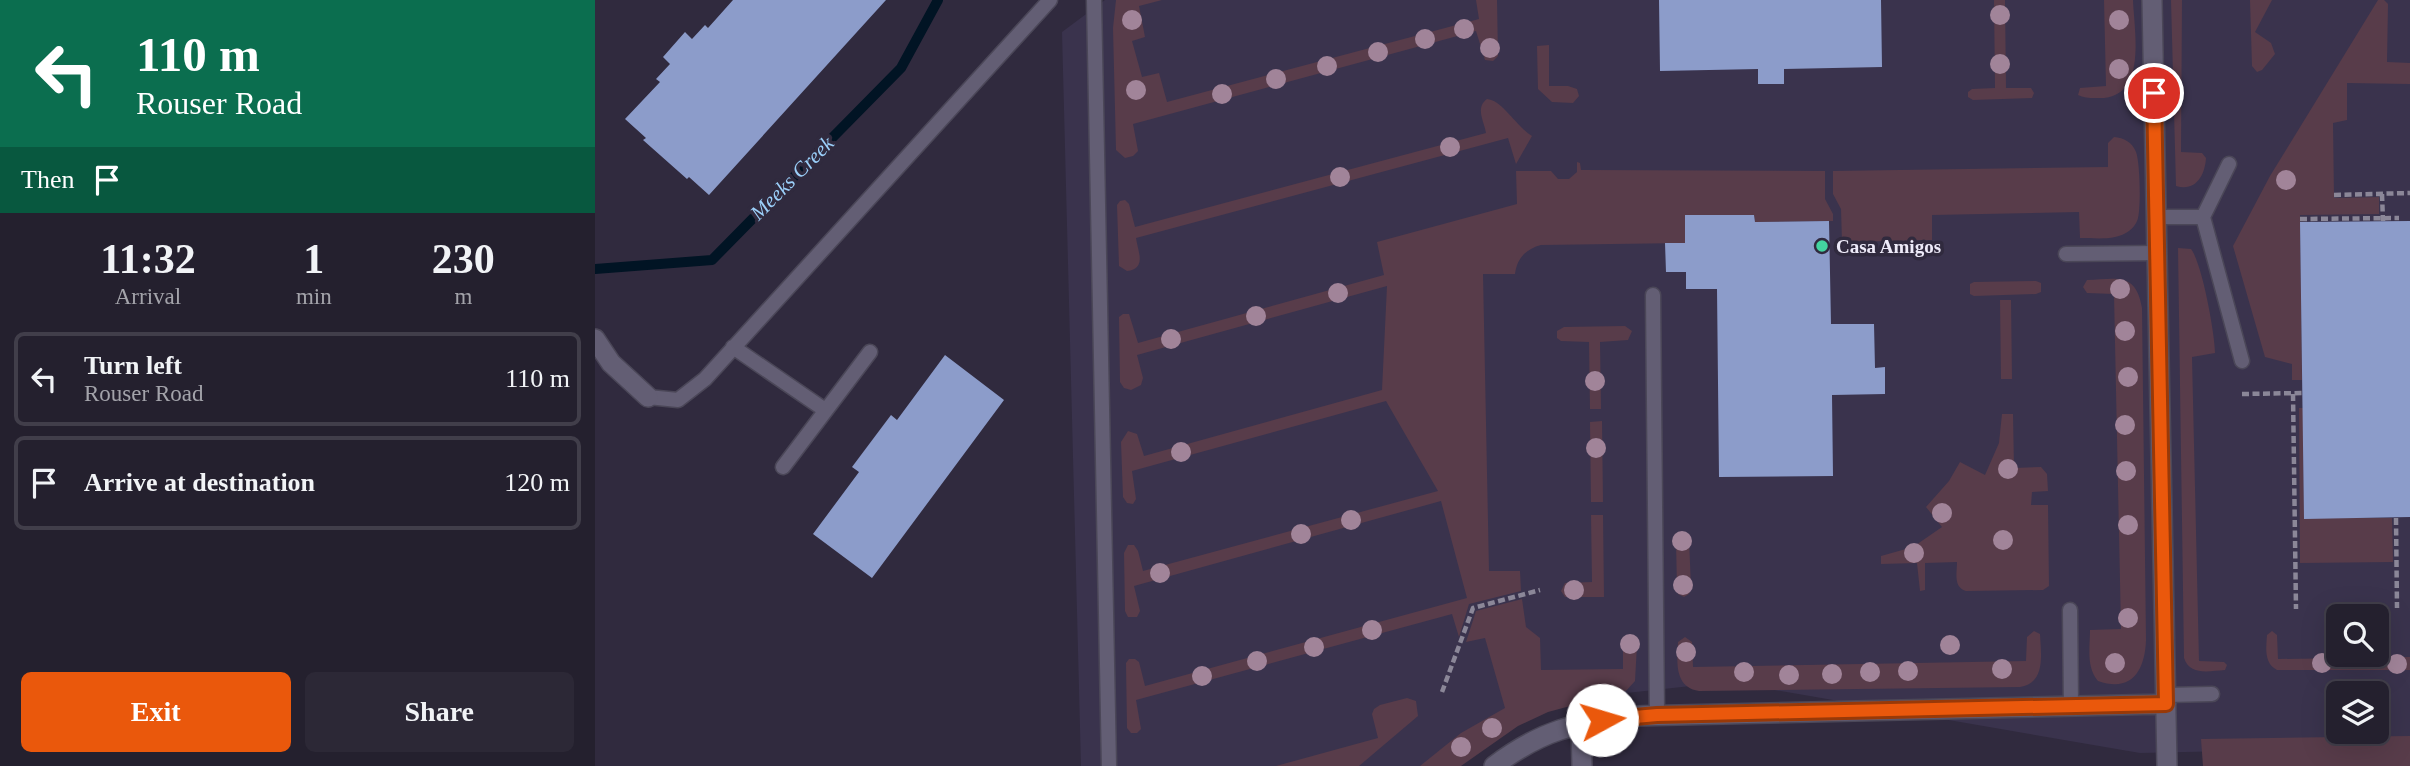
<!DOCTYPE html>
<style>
:root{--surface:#24202e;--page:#2c2836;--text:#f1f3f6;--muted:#a3a3aa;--line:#413e4a;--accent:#ea580c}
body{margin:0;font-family:Georgia,serif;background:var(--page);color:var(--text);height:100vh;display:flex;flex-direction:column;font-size:26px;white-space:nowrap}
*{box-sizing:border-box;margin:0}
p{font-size:23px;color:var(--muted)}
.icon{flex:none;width:38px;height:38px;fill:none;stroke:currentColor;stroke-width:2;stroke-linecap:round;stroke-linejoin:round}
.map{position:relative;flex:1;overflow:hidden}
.drawer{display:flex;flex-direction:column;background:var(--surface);width:595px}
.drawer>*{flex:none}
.top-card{background:#0b6e4f;color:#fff;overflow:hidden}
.buttons{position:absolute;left:1731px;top:604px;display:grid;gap:14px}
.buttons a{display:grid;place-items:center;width:63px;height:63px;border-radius:10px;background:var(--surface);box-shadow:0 7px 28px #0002,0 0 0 2px var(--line);font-size:35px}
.pin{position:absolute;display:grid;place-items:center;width:60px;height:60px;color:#fff;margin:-30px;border:4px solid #fff;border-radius:50%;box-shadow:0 2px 7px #0007}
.me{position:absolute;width:77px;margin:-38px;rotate:84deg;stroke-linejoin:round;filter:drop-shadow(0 0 5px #0008)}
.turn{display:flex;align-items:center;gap:24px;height:147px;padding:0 21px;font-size:32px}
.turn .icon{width:91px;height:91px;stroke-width:2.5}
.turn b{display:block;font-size:49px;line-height:60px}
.then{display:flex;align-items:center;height:66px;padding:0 21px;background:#0003;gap:14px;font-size:26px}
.eta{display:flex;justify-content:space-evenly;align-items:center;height:119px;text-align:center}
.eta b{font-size:42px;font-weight:600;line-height:49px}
.cta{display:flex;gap:14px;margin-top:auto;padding:14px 21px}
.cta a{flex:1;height:80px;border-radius:10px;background:var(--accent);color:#fff;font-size:28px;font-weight:600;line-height:80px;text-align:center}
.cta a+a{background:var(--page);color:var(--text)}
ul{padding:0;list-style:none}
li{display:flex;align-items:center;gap:21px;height:94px;margin:0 14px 10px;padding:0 7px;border:4px solid var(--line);border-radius:10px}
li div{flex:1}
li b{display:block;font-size:26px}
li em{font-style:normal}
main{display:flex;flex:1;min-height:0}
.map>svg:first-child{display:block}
.built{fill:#3a334d;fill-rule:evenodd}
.green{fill:#583c4a}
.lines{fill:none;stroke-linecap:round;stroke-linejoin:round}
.stream{stroke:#011424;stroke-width:10}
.building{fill:#8c9cca}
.service-casing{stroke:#4b4758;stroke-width:17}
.minor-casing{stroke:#4b4758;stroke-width:22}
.path{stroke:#8b8798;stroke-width:4.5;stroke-dasharray:7 3.5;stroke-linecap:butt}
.service{stroke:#635e74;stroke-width:14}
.minor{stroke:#635e74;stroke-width:19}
.tree{fill:#a18499}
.route-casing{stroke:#983908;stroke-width:18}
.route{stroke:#ea580c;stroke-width:12}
.poi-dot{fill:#43d4a0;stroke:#302a3e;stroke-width:2.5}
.labels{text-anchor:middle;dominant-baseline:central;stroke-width:7;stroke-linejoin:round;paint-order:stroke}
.poi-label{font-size:19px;font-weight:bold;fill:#eeebf9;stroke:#302a3e;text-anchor:start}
.water-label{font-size:21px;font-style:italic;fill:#9bcff9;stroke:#302a3e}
</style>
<main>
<section class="drawer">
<div class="top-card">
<div class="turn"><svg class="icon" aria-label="left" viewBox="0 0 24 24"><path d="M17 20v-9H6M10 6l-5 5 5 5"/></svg><div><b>110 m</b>Rouser Road</div></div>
<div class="then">Then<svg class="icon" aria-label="arrive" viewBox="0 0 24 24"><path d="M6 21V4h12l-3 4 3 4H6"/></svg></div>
</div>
<div class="eta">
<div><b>11:32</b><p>Arrival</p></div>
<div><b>1</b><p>min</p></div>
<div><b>230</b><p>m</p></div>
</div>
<ul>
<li><svg class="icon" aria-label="left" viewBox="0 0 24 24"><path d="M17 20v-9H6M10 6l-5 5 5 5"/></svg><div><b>Turn left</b><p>Rouser Road</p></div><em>110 m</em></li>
<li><svg class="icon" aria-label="arrive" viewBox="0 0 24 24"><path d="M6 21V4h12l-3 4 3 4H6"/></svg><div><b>Arrive at destination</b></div><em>120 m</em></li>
</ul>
<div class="cta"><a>Exit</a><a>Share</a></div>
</section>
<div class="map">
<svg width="1815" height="766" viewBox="0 0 1815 766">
<rect width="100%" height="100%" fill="#302a3e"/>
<path class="built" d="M510,0H1815V747L1545,753L1133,682L939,703L863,766H486L467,32ZM1743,616H1782V654H1743ZM1743,693H1782V732H1743Z"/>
<path class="green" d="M521,0H567L544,6L550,37L537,41L547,77L564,73L572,102L884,19L881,0H902L903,56L898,61L890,60L881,31L538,124L543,151L538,156L530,158L521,150L518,28Z
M1399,0H1410L1411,88H1436L1439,93L1437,98L1378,100L1373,97V92L1377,89L1400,88Z
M1509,0H1538C1539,30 1552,94 1509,98C1501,98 1490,99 1483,95L1485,88L1511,86Z
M1576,0H1587L1586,152L1607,153L1611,158C1610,175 1601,192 1581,186Z
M1655,0H1677L1660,32L1676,43L1680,54L1667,70L1662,72L1657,66Z
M1783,0H1789L1793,4L1792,62L1815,63V84L1752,83V120L1738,123L1739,198L1784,197V214L1705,215L1707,380H1697V364L1670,357L1638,246L1675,176Z
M954,45V86H973L982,89L984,96L978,103L957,102L943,89L942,46Z
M892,99C907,100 921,126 937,136L921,164L913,138L541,238C543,252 552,268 532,271L524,266L522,205L525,201L530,200L534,204L540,227L891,133C889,121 880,108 892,99Z
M1519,137C1529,138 1537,142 1541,152C1545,162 1546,206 1543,218C1542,223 1538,228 1534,231C1521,241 1501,238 1485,238L1484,212L1337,215V240L1247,242L1246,209L1238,194V171L1513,167V143Z
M982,162L985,163L986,170L1230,171V199L1238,214V221L1160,222L1159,215H1090V243L946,245C931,249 922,258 920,274H888L894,571H925L926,591L874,604L864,637L857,614L541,700L546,729L542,733H536L532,728L531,663L534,659H540L544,662L550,686L872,598L846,501L539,586L545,611L542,617H533L530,611L529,553L533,545H539L543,551L548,571L843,491L791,401L537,471L541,499L538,504L532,503L528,497L526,442L533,431L542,434L549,456L787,390L792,286L542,355L548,378L546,385L536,390L529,388L525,382L524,317L528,314H534L543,343L789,275L782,242L922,204L921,171H956L963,179H974L982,172Z
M1583,248L1596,249C1607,263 1620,334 1620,353L1597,357L1604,661L1629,662L1632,665L1630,670C1614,671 1595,676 1589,658Z
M1492,280C1522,279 1541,272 1547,308L1551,640C1550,670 1537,693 1503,681C1491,667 1495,647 1495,630L1526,629L1519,294L1492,293L1488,287Z
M1441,281L1446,283V292L1441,294L1379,296L1375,294V284L1379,282Z
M1405,300H1416L1417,379H1406Z
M1030,326L1037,331L1033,340L1005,342L1006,409H995L994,342L966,341L962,338V331L969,327Z
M1704,408H1708L1709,518H1797L1798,562L1705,563Z
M1407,414H1418L1419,468L1446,467L1452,474L1453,491L1437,492L1436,505H1453L1454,586L1448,590L1371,591C1358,587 1362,573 1362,562L1330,563V590L1325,591L1322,563L1286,564V556L1318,547L1347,527L1331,507L1354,481L1365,462L1390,475L1404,443Z
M1007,421L1008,502H996L995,422Z
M996,515H1008L1009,597H970L966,591L970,583L997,582Z
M1088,533L1094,538L1096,588L1094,594L1089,597L1083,594L1082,589L1081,541L1083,536Z
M927,599L931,627L945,638L946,670L1028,669V642L1035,637L1041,640L1042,645L1040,681L1031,691L953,712L923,726L866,766H825L866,733L910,708L890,638L871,642L881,611Z
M1439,631L1445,634C1446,654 1451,683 1425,687L1104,691C1079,687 1082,662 1083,642L1090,637L1097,642L1098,667L1431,661L1432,637Z
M1677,631L1682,635L1683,659L1815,657V670H1682C1669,663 1671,649 1672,635Z
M812,698L821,701L823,716L764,766H681L783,738L777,714L779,709L785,705Z
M1815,736V766H1608L1606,739Z"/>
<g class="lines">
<path class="stream" d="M0,269L117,260L306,68L343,0"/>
</g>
<path class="building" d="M138,0H291L114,195L94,177L92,179L48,140L51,138L30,119L65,82L61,79L75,64L68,57L90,32L97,39L110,25L113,28Z
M1064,0H1286L1287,67L1189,69V84H1163V69L1065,71Z
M1090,215H1159L1160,222L1234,221L1236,324H1279L1280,368L1290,367V394L1237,395L1238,476L1124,477L1122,289H1091V272H1071L1070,243H1090Z
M1815,221V517L1709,519L1705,222Z
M350,355L409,400L277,578L218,534L264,472L257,467L296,415L302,420Z"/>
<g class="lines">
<g class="service-casing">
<path id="service" d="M499,0L514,766
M1634,164L1608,217L1647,361
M1562,217H1608
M1471,254L1563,253
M1058,295L1062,715
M138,347L230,410
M53,397L83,400L110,379L455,0
M188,467L275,352
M1475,610L1476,706
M1571,695L1617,694"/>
</g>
<g class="minor-casing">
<path id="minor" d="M1557,0L1572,766
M0,339L16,363L53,397
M986,722L987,766
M899,766C947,730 979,723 1038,716L1571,704"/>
</g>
<path class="path" d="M1787,194L1788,221
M1739,195L1815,193
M1705,219L1804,218
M1647,394L1708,393
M1698,394L1701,609
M1801,518L1802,608
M847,692L878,608L945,590"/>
<use href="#service" class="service"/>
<use href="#minor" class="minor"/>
</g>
<g class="tree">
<circle cx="1405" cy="15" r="10"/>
<circle cx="537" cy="20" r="10"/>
<circle cx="1524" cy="20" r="10"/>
<circle cx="869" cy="29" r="10"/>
<circle cx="830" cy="39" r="10"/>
<circle cx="895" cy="48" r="10"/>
<circle cx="783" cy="52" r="10"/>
<circle cx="1405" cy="64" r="10"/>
<circle cx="732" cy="66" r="10"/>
<circle cx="1524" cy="69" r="10"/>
<circle cx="681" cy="79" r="10"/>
<circle cx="541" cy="90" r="10"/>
<circle cx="627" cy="94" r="10"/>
<circle cx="855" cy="147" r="10"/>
<circle cx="745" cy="177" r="10"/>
<circle cx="1691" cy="180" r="10"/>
<circle cx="1525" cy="289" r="10"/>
<circle cx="743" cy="293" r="10"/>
<circle cx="661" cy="316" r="10"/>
<circle cx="1530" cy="331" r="10"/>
<circle cx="576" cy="339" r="10"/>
<circle cx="1533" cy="377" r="10"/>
<circle cx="1000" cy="381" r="10"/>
<circle cx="1530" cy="425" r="10"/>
<circle cx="1001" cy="448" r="10"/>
<circle cx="586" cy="452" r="10"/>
<circle cx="1413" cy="469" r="10"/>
<circle cx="1531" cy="471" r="10"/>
<circle cx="1347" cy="513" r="10"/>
<circle cx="756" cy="520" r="10"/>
<circle cx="1533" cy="525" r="10"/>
<circle cx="706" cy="534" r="10"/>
<circle cx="1408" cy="540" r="10"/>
<circle cx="1087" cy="541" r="10"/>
<circle cx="1319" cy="553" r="10"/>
<circle cx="565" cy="573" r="10"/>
<circle cx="1088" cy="585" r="10"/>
<circle cx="979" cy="590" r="10"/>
<circle cx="1533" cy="618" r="10"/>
<circle cx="777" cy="630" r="10"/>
<circle cx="1035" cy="644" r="10"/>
<circle cx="1355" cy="645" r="10"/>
<circle cx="719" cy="647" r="10"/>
<circle cx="1091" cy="652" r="10"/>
<circle cx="662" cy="661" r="10"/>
<circle cx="1520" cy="663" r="10"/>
<circle cx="1727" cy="663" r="10"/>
<circle cx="1802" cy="664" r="10"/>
<circle cx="1407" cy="669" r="10"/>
<circle cx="1313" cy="671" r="10"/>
<circle cx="1149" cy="672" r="10"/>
<circle cx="1275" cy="672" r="10"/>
<circle cx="1237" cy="674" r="10"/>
<circle cx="1194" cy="675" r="10"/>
<circle cx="607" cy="676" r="10"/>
<circle cx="897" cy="728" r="10"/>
<circle cx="866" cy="747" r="10"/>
</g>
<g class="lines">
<g class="route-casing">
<path id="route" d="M1007,720L1062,715L1571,704L1559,93"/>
</g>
<use href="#route" class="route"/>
</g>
<circle class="poi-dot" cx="1227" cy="246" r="7"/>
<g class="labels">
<g class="poi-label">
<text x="1241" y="246">Casa Amigos</text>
</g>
<g class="water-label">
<text transform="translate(197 178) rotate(-45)">Meeks Creek</text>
</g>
</g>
</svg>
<div class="buttons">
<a><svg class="icon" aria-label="search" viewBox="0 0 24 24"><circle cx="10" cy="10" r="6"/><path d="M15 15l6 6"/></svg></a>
<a><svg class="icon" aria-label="layers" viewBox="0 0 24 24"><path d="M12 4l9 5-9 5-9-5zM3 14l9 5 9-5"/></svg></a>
</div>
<div class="pin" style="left:1559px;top:93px;background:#d93025"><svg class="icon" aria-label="arrive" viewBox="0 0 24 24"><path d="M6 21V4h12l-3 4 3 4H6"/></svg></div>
<svg class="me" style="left:1007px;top:720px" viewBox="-20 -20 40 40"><circle r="19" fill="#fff"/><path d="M0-13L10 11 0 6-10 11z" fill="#ea580c"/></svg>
</div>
</main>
